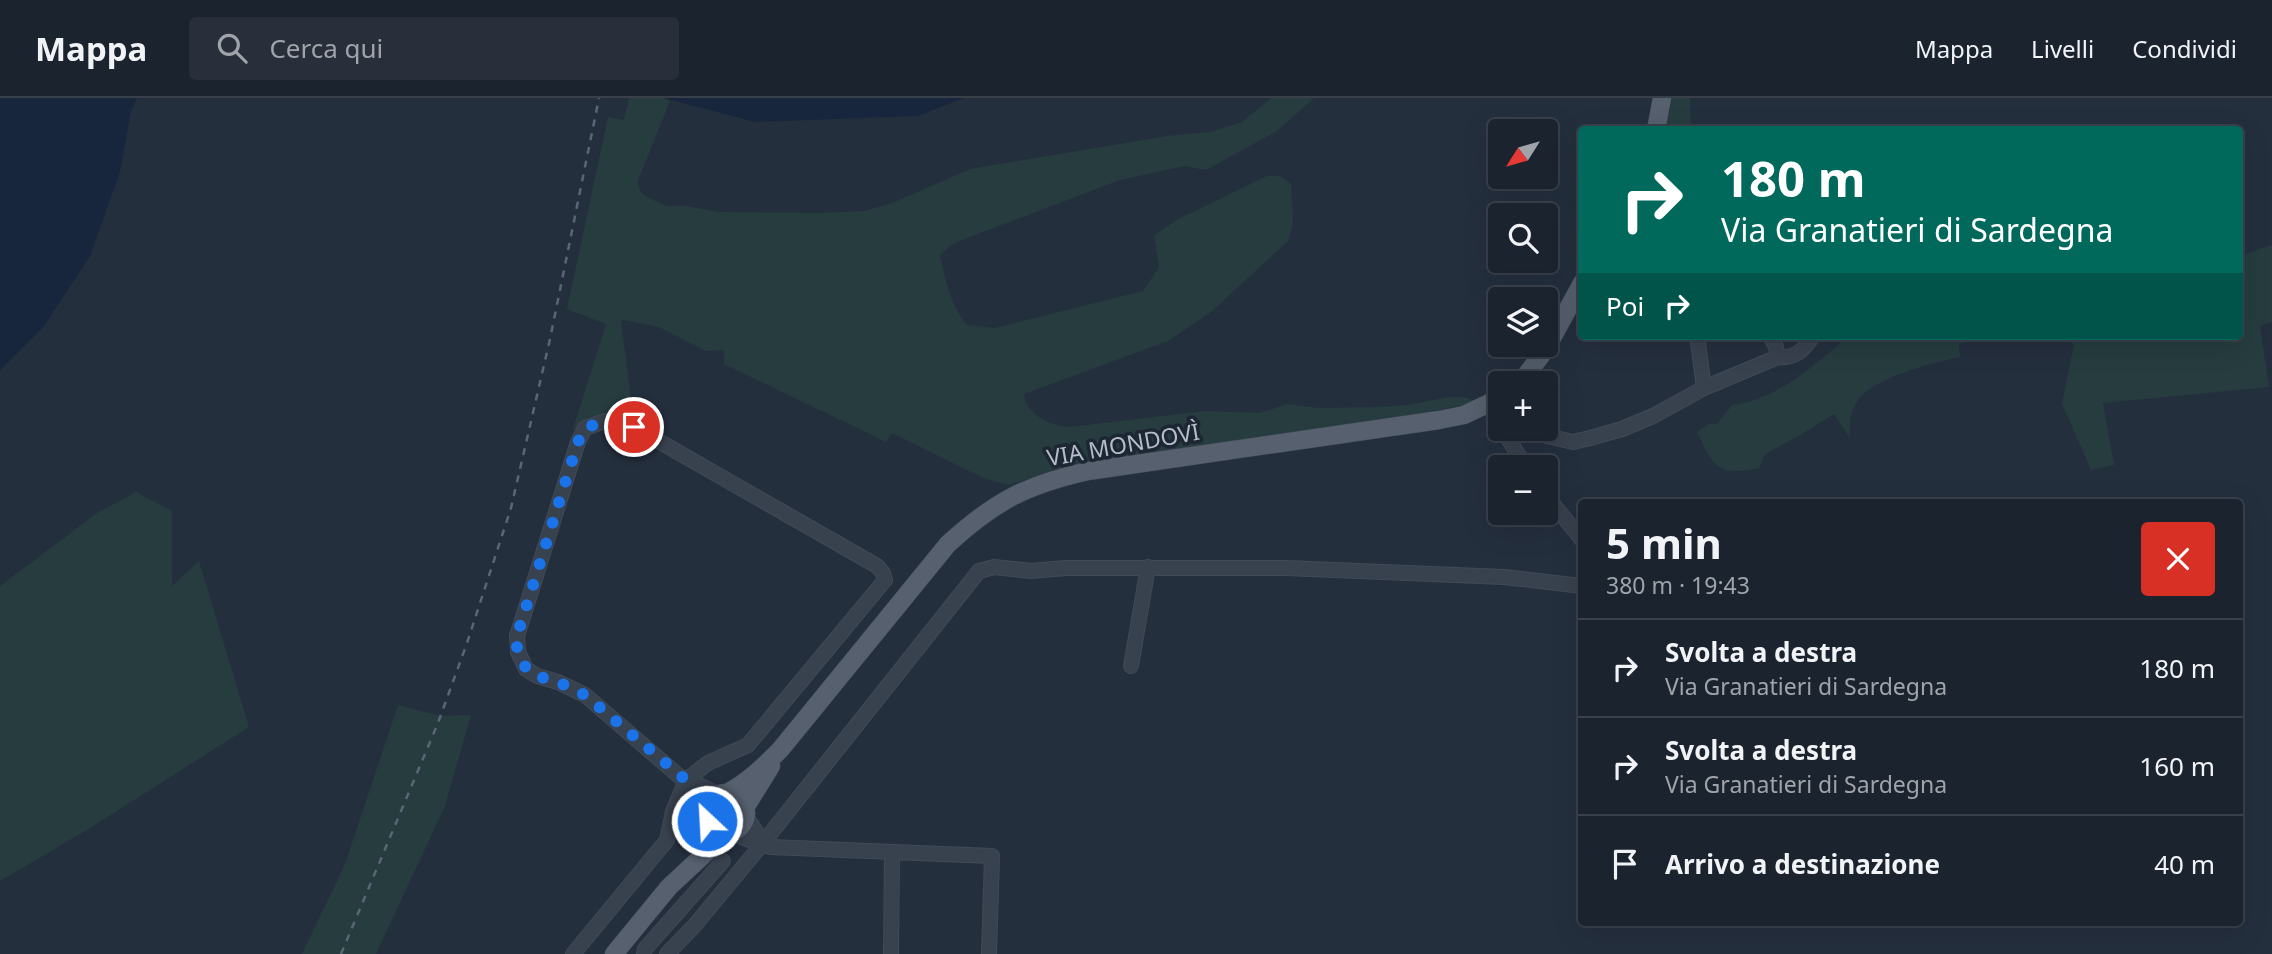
<!DOCTYPE html>
<html lang="it">
<meta charset="utf-8">
<style>
:root{--surface:#1b232e;--page:#282f3a;--text:#f1f3f6;--muted:#a0a4aa;--line:#39404a}
body{margin:0;font-family:"Noto Sans",sans-serif;background:var(--page);color:var(--text);height:100vh;display:flex;flex-direction:column;font-size:26px;white-space:nowrap}
*{box-sizing:border-box;margin:0}
p{font-size:23px;color:var(--muted)}
.icon{flex:none;width:38px;height:38px;fill:none;stroke:currentColor;stroke-width:2;stroke-linecap:round;stroke-linejoin:round}
.map{position:relative;flex:1;overflow:hidden}
.panel{position:absolute;left:1578px;top:401px;width:665px;height:427px;display:flex;flex-direction:column;background:var(--surface);border-radius:7px;box-shadow:0 7px 28px #0002,0 0 0 2px var(--line)}
.panel>*{flex:none}
.top-card{position:absolute;left:1578px;top:28px;width:665px;height:214px;border-radius:7px;box-shadow:0 7px 28px #0002,0 0 0 2px var(--line);background:#00695c;color:#fff;overflow:hidden}
.needle{width:46px;rotate:233deg}
.buttons{position:absolute;left:1488px;top:21px;display:grid;gap:14px}
.buttons a{display:grid;place-items:center;width:70px;height:70px;border-radius:7px;background:var(--surface);box-shadow:0 7px 28px #0002,0 0 0 2px var(--line);font-size:35px}
.pin{position:absolute;display:grid;place-items:center;width:60px;height:60px;color:#fff;margin:-30px;border:4px solid #fff;border-radius:50%;box-shadow:0 2px 7px #0007}
.me{position:absolute;width:77px;margin:-38px;rotate:335deg;stroke-linejoin:round;filter:drop-shadow(0 0 5px #0008)}
.turn{display:flex;align-items:center;gap:24px;height:147px;padding:0 28px;font-size:32px}
.turn .icon{width:91px;height:91px;stroke-width:2.5}
.turn b{display:block;font-size:49px;line-height:60px}
.then{display:flex;align-items:center;height:66px;padding:0 28px;background:#0003;gap:14px;font-size:26px}
.round{display:grid;place-items:center;flex:none;width:74px;height:74px;border-radius:7px;background:var(--page)}
.overview{display:flex;align-items:center;justify-content:space-between;height:119px;padding:0 28px}
h1{font-size:42px;font-weight:700;line-height:52px}
ul{padding:0;list-style:none}
li{display:flex;align-items:center;gap:21px;height:98px;padding:0 28px;border-top:2px solid var(--line)}
li div{flex:1}
li b{display:block;font-size:26px}
li em{font-style:normal}
header{display:flex;align-items:center;gap:42px;box-sizing:border-box;height:98px;padding:0 35px;background:var(--surface);border-bottom:2px solid var(--line)}
header strong{font-size:33px}
nav{display:flex;gap:38px;margin-inline-start:auto;font-size:24px}
.search{width:490px;height:63px;background:var(--page);display:flex;align-items:center;gap:18px;box-sizing:border-box;padding:0 24px;border-radius:7px;color:var(--muted);font-size:26px}
.map>svg:first-child{display:block}
.green{fill:#263c3f}
.water{fill:#17263c}
.lines{fill:none;stroke-linecap:round;stroke-linejoin:round}
.minor-casing{stroke:#414a57;stroke-width:16}
.major-casing{stroke:#414a57;stroke-width:19}
.minor{stroke:#38414e;stroke-width:14}
.major{stroke:#56606e;stroke-width:18}
.rail{stroke:#5a6575;stroke-width:2.5;stroke-dasharray:7 7;stroke-linecap:butt}
.route{stroke:#1a73e8;stroke-width:12;stroke-dasharray:0 21.6}
.labels{text-anchor:middle;dominant-baseline:central;stroke-width:7;stroke-linejoin:round;paint-order:stroke}
.street-label{font-size:23px;fill:#b4bcc9;stroke:#1d2633}
</style>
<header>
<strong>Mappa</strong>
<div class="search"><svg class="icon" aria-label="search" viewBox="0 0 24 24"><circle cx="10" cy="10" r="6"/><path d="M15 15l6 6"/></svg>Cerca qui</div>
<nav><a>Mappa</a><a>Livelli</a><a>Condividi</a></nav>
</header>
<div class="map">
<svg width="2272" height="856" viewBox="0 0 2272 856">
<rect width="100%" height="100%" fill="#242f3e"/>
<path class="green" d="M629,0H663L670,3L637,85L641,94L649,100L667,108H686L718,114L822,115L865,113L895,104L970,71L1167,38L1211,34L1242,24L1271,0H1314L1277,33L1206,72L1184,68L1120,82L962,142L951,147L940,157C945,181 951,208 967,227L995,230L1143,193L1159,169L1154,138L1176,122L1267,78H1280L1291,86L1293,126L1288,143L1211,214L1168,243L1024,296C1027,318 1050,327 1069,329L1206,313L1260,315L1287,306L1319,310L1380,309L1408,307L1449,299H1464L1477,304L1427,314L1054,372L1009,387L983,380L892,335L886,344L724,266V252L706,253L659,229L623,222L621,223L634,323L577,336L573,331L606,226L567,211L608,19L624,22Z
M1672,0H1690L1691,31H1666Z
M2272,147V224L2260,228L2269,289L2103,305L2114,367L2091,372L2062,306L2074,246L2063,238H2240V158Z
M1849,238H1987V240L1959,246L1960,259C1934,264 1874,280 1858,302C1850,314 1849,326 1850,340L1834,316L1797,339L1765,356L1759,371C1751,371 1739,374 1730,373C1712,371 1704,348 1697,334L1709,326H1717L1732,307C1779,301 1814,267 1849,238Z
M136,394L172,413V488L199,463L249,629L87,732L0,783V488L97,415Z
M398,607L441,618L471,617L445,708L376,856H302L345,766Z"/>
<path class="water" d="M0,0H137L131,13L120,74L90,158L44,228L0,272Z
M664,0H964L918,18L755,24Z"/>
<g class="lines">
<g class="minor-casing">
<path id="minor" d="M1698,244L1704,290
M1778,259C1795,261 1804,252 1813,238
M1502,331L1526,369
M1517,331L1573,344L1590,340L1622,331L1653,318L1704,290L1778,259L1776,249L1770,238
M1545,396L1582,442
M1131,568L1148,469
M686,682L705,711
M746,718L763,745
M730,735L770,749L992,758L989,856
M573,856L667,742L673,714L686,682L708,665L748,647L885,482L883,475L877,468L634,329L605,323L585,330L578,344L517,538L518,554L526,571L537,578L558,584L585,597L679,678L718,696
M644,856L645,851L723,763
M667,856L695,827L763,745L979,473L994,469L1031,473L1066,470H1286L1504,479L1582,488
M891,856L892,754"/>
</g>
<g class="major-casing">
<path id="major" d="M1656,32L1662,0
M1520,285L1546,251L1582,185
M706 715a20 20 0 1 1 40 0a20 20 0 1 1-40 0Z
M727,695C748,684 764,668 780,652L948,446C995,403 1026,387 1088,373L1439,322L1464,317L1500,300
M745,710L771,668
M614,856L669,789L726,736"/>
</g>
<use href="#minor" class="minor"/>
<use href="#major" class="major"/>
<path class="rail" d="M341,856L438,625L467,545L511,410L550,241L599,0"/>
</g>
<g class="lines">
<path class="route" d="M634,329L605,323L585,330L578,344L517,538V554L526,570L537,578L558,584L585,597L686,682L705,711L707,723"/>
</g>
<g class="labels">
<g class="street-label">
<text transform="translate(1123 346) rotate(-10)">VIA MONDOVÌ</text>
</g>
</g>
</svg>
<div class="buttons">
<a><svg class="needle" viewBox="-14 -14 28 28"><path d="M0-13l5 13h-10z" fill="#e53935"/><path d="M0 13l5-13h-10z" fill="#a0a4aa"/></svg></a>
<a><svg class="icon" aria-label="search" viewBox="0 0 24 24"><circle cx="10" cy="10" r="6"/><path d="M15 15l6 6"/></svg></a>
<a><svg class="icon" aria-label="layers" viewBox="0 0 24 24"><path d="M12 4l9 5-9 5-9-5zM3 14l9 5 9-5"/></svg></a>
<a>+</a>
<a>−</a>
</div>
<div class="pin" style="left:634px;top:329px;background:#d93025"><svg class="icon" aria-label="arrive" viewBox="0 0 24 24"><path d="M6 21V4h12l-3 4 3 4H6"/></svg></div>
<svg class="me" style="left:707px;top:723px" viewBox="-20 -20 40 40"><circle r="17" fill="#1a73e8" stroke="#fff" stroke-width="3"/><path d="M0-11L8 9 0 5-8 9z" fill="#fff"/></svg>
<div class="top-card">
<div class="turn"><svg class="icon" aria-label="right" viewBox="0 0 24 24"><path d="M7 20v-9h11M14 6l5 5-5 5"/></svg><div><b>180 m</b>Via Granatieri di Sardegna</div></div>
<div class="then">Poi<svg class="icon" aria-label="right" viewBox="0 0 24 24"><path d="M7 20v-9h11M14 6l5 5-5 5"/></svg></div>
</div>
<section class="panel">
<div class="overview"><div><h1>5 min</h1><p>380 m · 19:43</p></div><a class="round" style="background:#d93025;color:#fff"><svg class="icon" aria-label="close" viewBox="0 0 24 24"><path d="M6 6l12 12M18 6L6 18"/></svg></a></div>
<ul>
<li><svg class="icon" aria-label="right" viewBox="0 0 24 24"><path d="M7 20v-9h11M14 6l5 5-5 5"/></svg><div><b>Svolta a destra</b><p>Via Granatieri di Sardegna</p></div><em>180 m</em></li>
<li><svg class="icon" aria-label="right" viewBox="0 0 24 24"><path d="M7 20v-9h11M14 6l5 5-5 5"/></svg><div><b>Svolta a destra</b><p>Via Granatieri di Sardegna</p></div><em>160 m</em></li>
<li><svg class="icon" aria-label="arrive" viewBox="0 0 24 24"><path d="M6 21V4h12l-3 4 3 4H6"/></svg><div><b>Arrivo a destinazione</b></div><em>40 m</em></li>
</ul>
</section>
</div>
